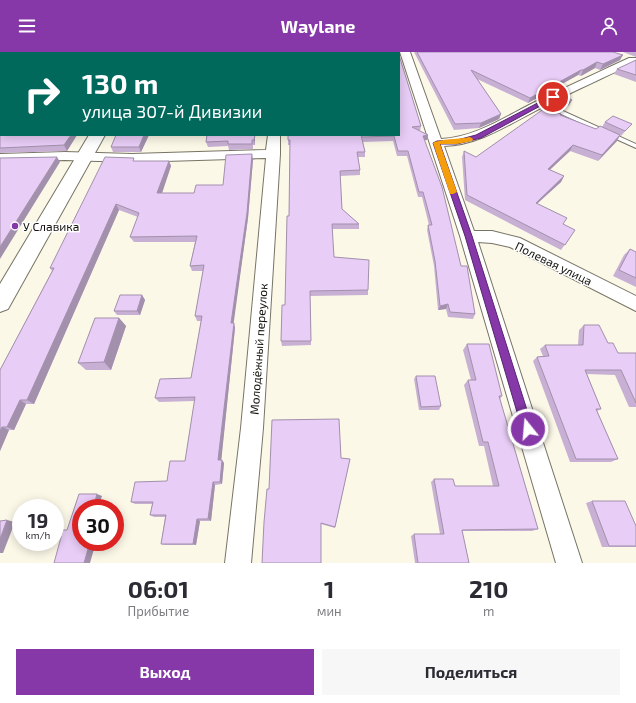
<!DOCTYPE html>
<html lang="ru">
<meta charset="utf-8">
<style>
:root{--surface:#fff;--page:#f7f7f7;--text:#2b2b33;--muted:#7c7c81;--accent:#8638a8}
body{margin:0;font-family:"Exo 2",sans-serif;background:var(--page);color:var(--text);height:100vh;display:flex;flex-direction:column;font-size:15px;white-space:nowrap}
*{box-sizing:border-box;margin:0}
p{font-size:13px;color:var(--muted)}
.icon{flex:none;width:22px;height:22px;fill:none;stroke:currentColor;stroke-width:2;stroke-linecap:round;stroke-linejoin:round}
.map{position:relative;height:511px;overflow:hidden}
.side{display:flex;flex-direction:column;background:var(--surface);flex:1}
.side>*{flex:none}
.banner{position:absolute;left:0px;top:0px;width:400px;height:84px;box-shadow:0 2px 10px #0003;background:#00695c;color:#fff;overflow:hidden}
.speed{position:absolute;left:12px;top:447px;display:flex;gap:8px;font-size:20px;font-weight:700;text-align:center}
.speed>*{display:grid;place-content:center;width:52px;height:52px;border-radius:50%;background:var(--surface);box-shadow:0 2px 10px #0003;line-height:1}
.speed small{font-size:10px;font-weight:400}
.speed .limit{border:6px solid #d22;background:#fff;color:#111}
.pin{position:absolute;display:grid;place-items:center;width:34px;height:34px;color:#fff;margin:-17px;border:2px solid #fff;border-radius:50%;box-shadow:0 1px 4px #0007}
.me{position:absolute;width:44px;margin:-22px;rotate:343deg;stroke-linejoin:round;filter:drop-shadow(0 0 3px #0008)}
.turn{display:flex;align-items:center;gap:14px;height:84px;padding:0 16px;font-size:18px}
.turn .icon{width:52px;height:52px;stroke-width:2.5}
.turn b{display:block;font-size:28px;line-height:34px}
.eta{display:flex;justify-content:space-evenly;align-items:center;height:68px;text-align:center}
.eta b{font-size:24px;font-weight:700;line-height:28px}
.button{display:flex;gap:8px;margin-top:auto;padding:8px 16px}
.button a{flex:1;height:46px;border-radius:0px;background:var(--accent);color:#fff;font-size:16px;font-weight:700;line-height:46px;text-align:center}
.button a+a{background:var(--page);color:var(--text)}
header{display:flex;justify-content:space-between;align-items:center;height:52px;padding:0 16px;background:var(--accent);color:#fff;font-size:18px;font-weight:700}
.map>svg:first-child{display:block}
.lines{fill:none;stroke-linecap:round;stroke-linejoin:round}
.lane-casing{stroke:#777466;stroke-width:2}
.street-casing{stroke:#777466;stroke-width:2}
.secondary-casing{stroke:#777466;stroke-width:2}
.lane{fill:#fff;fill-rule:evenodd}
.street{fill:#fff;fill-rule:evenodd}
.secondary{fill:#fff;fill-rule:evenodd}
.wall{fill:#c8b0d4}
.shaded-wall{fill:#a290ac}
.building{fill:#e8cdf6;stroke:#a290ac}
.route{fill:#8638a8;stroke:#57246d}
.slow{fill:#f59e0b}
.poi-dot{fill:#8638a8;stroke:#fff;stroke-width:1.5}
.labels{text-anchor:middle;dominant-baseline:central;stroke-width:3;stroke-linejoin:round;paint-order:stroke}
.poi-label{font-size:12px;fill:#13120d;stroke:#fff;text-anchor:start}
.street-label{font-size:12px;fill:#13120d;stroke:#fff}
</style>
<header><svg class="icon" aria-label="menu" viewBox="0 0 24 24"><path d="M4 6h16M4 12h16M4 18h16"/></svg>Waylane<svg class="icon" aria-label="person" viewBox="0 0 24 24"><circle cx="12" cy="8" r="4"/><path d="M4 21q1-7 8-7t8 7"/></svg></header>
<div class="map">
<svg width="636" height="511" viewBox="0 0 636 511">
<rect width="100%" height="100%" fill="#fbf8e8"/>
<g class="lines">
<g class="lane-casing">
<path id="lane" d="M539,50H543L636,92V96L539,52Z"/>
</g>
<g class="street-casing">
<path id="street" d="M400,0H410L441,87C477,85 506,64 537,49C568,34 599,20 629,6H636V10C606,25 575,38 545,54C512,70 481,93 444,94L474,179H492L520,186L636,244V259L510,195L492,191L478,190L582,511H556L460,184Z
M0,12H1L0,19Z
M268,83H280V102L263,376L251,511H225L241,376L266,106L132,110L65,108L0,110V102L65,100L132,102L266,98Z"/>
</g>
<g class="secondary-casing">
<path id="secondary" d="M89,83H105L8,257L0,260V232Z"/>
</g>
<use href="#lane" class="lane"/>
<use href="#street" class="street"/>
<use href="#secondary" class="secondary"/>
</g>
<path class="wall" d="M414,0H613L620,8L600,18L595,16L581,24L578,23L528,51L477,27L501,62L499,67L479,76L454,78Z
M623,0H636V5Z
M399,3L421,74L420,79L428,83L427,88H424L475,262L473,267L448,265L446,257L438,258L434,214L427,178L428,173H429L422,145H418L407,104H397L393,89L363,90L365,100V105H358L360,118V123L340,124L342,157L359,172V177H332L334,205L368,238V243L310,244L311,293L282,294L281,289L285,253L289,164L290,93H288V83H399Z
M636,8V30L614,22L617,17Z
M0,41L1,83H77L67,99L0,101Z
M553,47L572,48L569,53L562,57L551,52Z
M560,64L596,77L620,83L617,89L598,109L570,99L550,118L564,124L561,130L537,152L563,172L575,178L561,198L465,148L462,105L464,99L476,105Z
M605,70L628,76L621,84L602,75Z
M116,83H149L141,100H113L111,95Z
M207,83H255V93H253V97L229,98L228,94L208,95L206,90Z
M253,108L248,166L233,271L235,276L221,408L224,411L222,432L215,433L211,469H200L196,493H165L161,492L165,465H154L150,463L152,452H135L131,450L167,429L185,409L195,349L159,350L155,346L191,326L201,269H197L195,264L203,219H192L190,214L195,190H134L130,185L138,165L119,158L34,352H26L14,378H9L0,399V318L52,219L50,216L136,109H169L171,114L162,141H194L223,133Z
M630,197L636,200V235L613,224L624,203Z
M142,243L145,248L140,263H117L114,259Z
M119,266L126,274L111,318H86L78,311Z
M584,273L608,291L618,301H636V355H629L615,323L587,322L601,357L597,359L618,407L611,410H570L533,309L537,305L543,304L540,297L545,293H578L579,278Z
M467,292L502,344L500,347L538,477L532,479H462L469,511H415L411,484L414,482H440L431,430L434,427L455,434H493L484,394H479L464,333L468,328H471L463,298Z
M416,324L441,354L439,358H419L414,327Z
M341,406L350,407L335,476L321,472L269,437Z
M592,449L636,474V495H602L586,451Z"/>
<path class="shaded-wall" d="M623,3L620,8L600,18L603,12Z
M597,10L595,16L581,24L583,18Z
M581,18L578,23L528,51L530,46Z
M572,48L569,53L562,57L565,52Z
M501,62L499,67L479,76L481,71Z
M71,83H77L67,99L64,93Z
M144,83H149L141,100L139,95Z
M255,83V93L254,88Z
M428,83L427,88L421,89L423,84Z
M620,83L617,89L598,109L602,103Z
M573,93L570,99L545,122L548,117Z
M252,102L253,108L248,166L233,276L231,271Z
M57,105L60,110L0,207V195Z
M169,109L171,114L160,147L157,141Z
M564,124L561,130L532,156L536,151Z
M116,152L119,158L34,352L27,348Z
M142,243L145,248L140,263L137,259Z
M448,252L446,257L438,258L440,254Z
M119,266L126,274L111,318L104,310Z
M234,271L235,276L221,411L218,408Z
M20,348L26,352L14,378L7,375Z
M2,375L9,378L0,399V379Z
M222,408L224,411L222,432L220,430Z
M213,430L215,433L211,469L208,467Z
M97,442L102,444L98,456H93Z
M197,467L200,469L196,493L193,492Z
M7,468L15,470L3,501H0V487Z
M90,490H96L90,511H84Z"/>
<path class="building" d="M37,0H398V1H36Z
M417,0H613L623,3L603,12L597,10L583,18H581L530,46L471,18L501,62L481,71L455,72Z
M399,3L421,74L412,75L428,83L423,84L442,135L461,214H467L475,262L450,260L448,252L440,254L435,209L428,173H432L423,140H419L408,99H398L394,84L362,85V83H399Z
M636,8V23L617,17Z
M1,40V83H71L64,93L0,96V41Z
M561,43L572,48L565,52L553,47Z
M545,56L561,62L560,63L596,77L600,74L620,83L602,103L573,93L548,117L564,124L536,151L567,166L563,172L575,178L565,193L467,143L464,99L476,105Z
M613,64L632,72L625,79L605,70Z
M116,83H144L139,95H111Z
M207,83H255L254,88H252V92H228V89L206,90Z
M288,83H361L365,100H357L360,118L340,119L342,157L359,172H332L334,205L369,208L368,238L310,239L311,289H281L282,253H285L287,164H289L290,88H288Z
M252,102L247,161L231,271H234L218,408H222L220,430H213L208,467H197L193,492H161L166,463H150L153,450H131L135,430L167,429L170,409H185L195,345L155,346L160,327L191,326L202,264H195L204,213L190,214L197,184L130,185L139,161L116,152L27,348H20L7,375H2L0,379V318L54,216H50L105,105L134,106L133,109H169L157,141H194L196,133H223L226,103Z
M57,105L0,195V106Z
M630,197L636,200V226L619,218Z
M120,243H142L137,259H114Z
M95,266H119L104,310L78,311Z
M584,273H599L608,291H613L618,301H636V351L621,318H585L601,357H596L618,407H576L537,305L549,304L545,293H583Z
M467,292H489L502,344H499L538,477L462,478L469,511H418L414,482H444L434,427H453L455,434H499L488,390H483L468,328H476Z
M416,324H435L441,354L421,355Z
M339,367L341,406L350,407L335,475L321,471V511H262L264,470L267,437H269L272,368Z
M79,442H97L93,456H81V490H90L84,511H54L63,478H67Z
M592,449H625L636,474V494H609Z
M7,468L0,487V469Z"/>
<path class="route" d="M553,43L556,45L555,46L481,86L457,92H440L472,184L533,377L532,381L528,383L524,381L522,377L465,184L433,91L437,89L457,88L476,83Z"/>
<path class="slow" d="M470,85L473,87L472,89L457,92H440L457,140L453,142H450L433,91C438,87 462,87 470,85Z"/>
<circle class="poi-dot" cx="15" cy="174" r="4"/>
<g class="labels">
<g class="poi-label">
<text x="23" y="174">У Славика</text>
</g>
<g class="street-label">
<text transform="translate(554 211) rotate(26)">Полевая улица</text>
<text transform="translate(258 297) rotate(-86)">Молодёжный переулок</text>
</g>
</g>
</svg>
<div class="speed"><div>19<small>km/h</small></div><div class="limit">30</div></div>
<div class="pin" style="left:553px;top:45px;background:#d93025"><svg class="icon" aria-label="arrive" viewBox="0 0 24 24"><path d="M6 21V4h12l-3 4 3 4H6"/></svg></div>
<svg class="me" style="left:528px;top:377px" viewBox="-20 -20 40 40"><circle r="17" fill="#8638a8" stroke="#fff" stroke-width="3"/><path d="M0-11L8 9 0 5-8 9z" fill="#fff"/></svg>
<div class="banner">
<div class="turn"><svg class="icon" aria-label="right" viewBox="0 0 24 24"><path d="M7 20v-9h11M14 6l5 5-5 5"/></svg><div><b>130 m</b>улица 307-й Дивизии</div></div>
</div>
</div>
<section class="side">
<div class="eta">
<div><b>06:01</b><p>Прибытие</p></div>
<div><b>1</b><p>мин</p></div>
<div><b>210</b><p>m</p></div>
</div>
<div class="button"><a>Выход</a><a>Поделиться</a></div>
</section>
